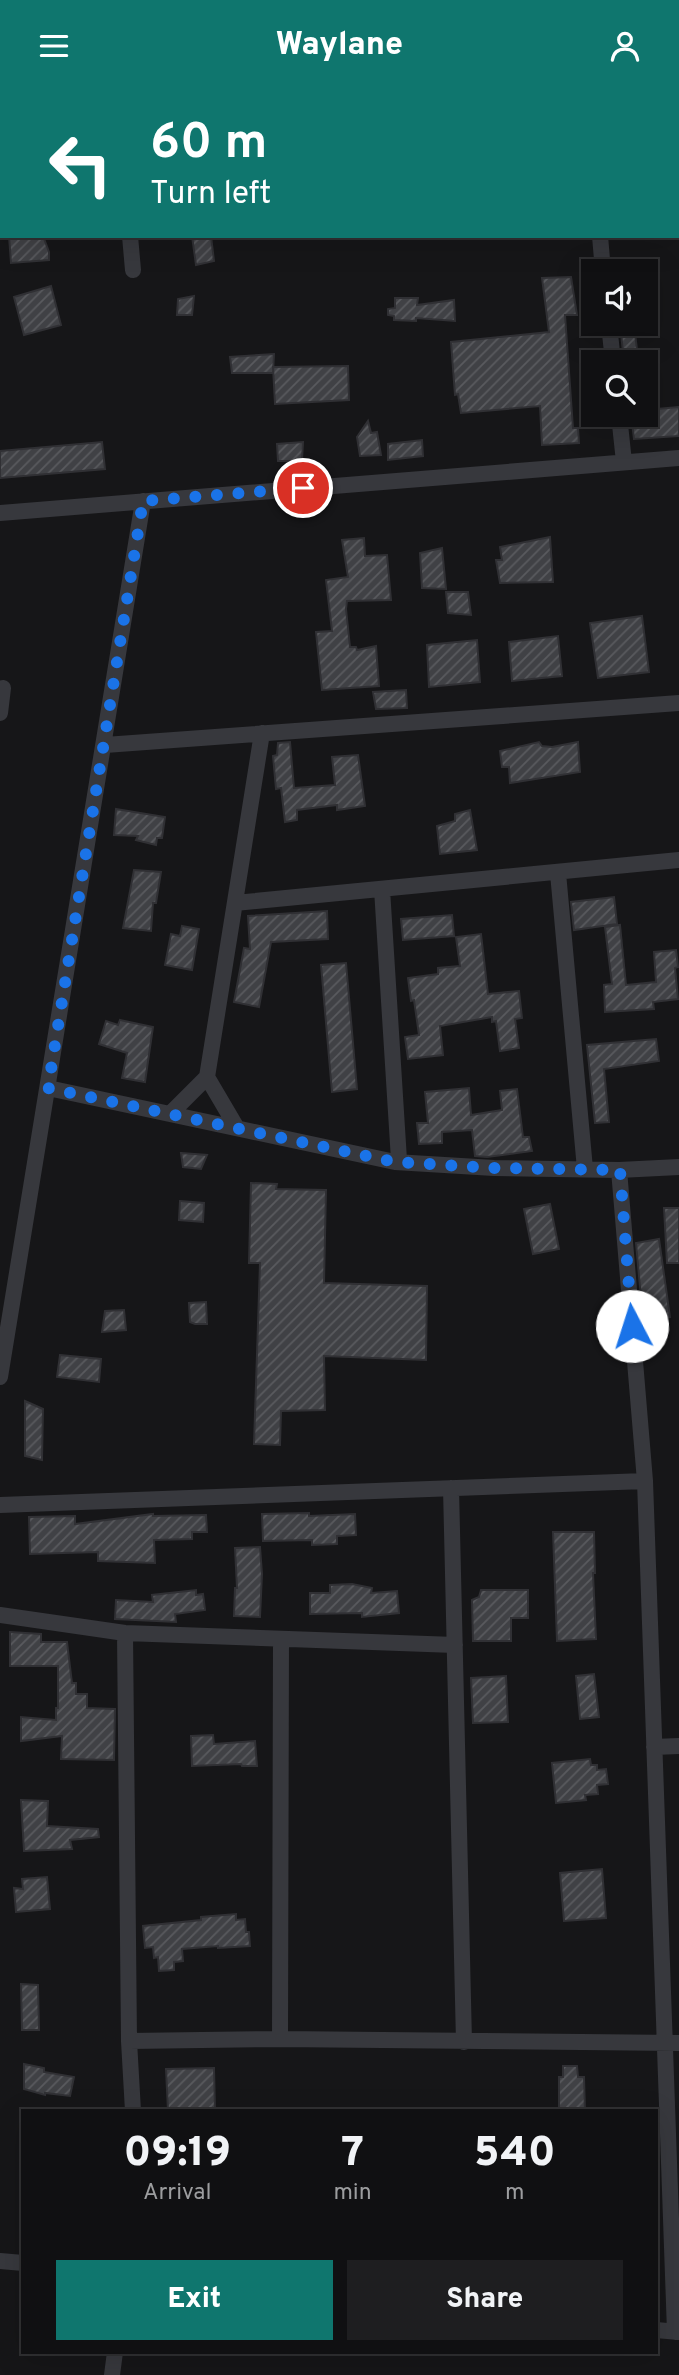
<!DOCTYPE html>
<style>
:root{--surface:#101012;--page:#1e1e20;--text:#f1f3f6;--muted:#9c9d9f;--line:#303032;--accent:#0f766e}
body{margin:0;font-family:Overpass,sans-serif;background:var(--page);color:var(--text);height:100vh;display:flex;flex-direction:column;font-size:26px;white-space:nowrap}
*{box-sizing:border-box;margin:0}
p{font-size:23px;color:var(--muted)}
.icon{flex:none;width:38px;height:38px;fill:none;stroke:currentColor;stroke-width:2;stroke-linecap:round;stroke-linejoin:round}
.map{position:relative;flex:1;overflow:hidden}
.sheet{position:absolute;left:21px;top:2018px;width:637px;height:245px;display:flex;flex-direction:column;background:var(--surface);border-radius:0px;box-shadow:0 7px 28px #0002,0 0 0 2px var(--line)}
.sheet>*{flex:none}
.banner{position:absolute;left:0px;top:0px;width:679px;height:147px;box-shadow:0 7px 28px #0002,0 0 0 2px var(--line);background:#0f766e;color:#fff;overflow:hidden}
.controls{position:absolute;left:581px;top:168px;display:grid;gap:14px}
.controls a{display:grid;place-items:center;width:77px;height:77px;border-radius:0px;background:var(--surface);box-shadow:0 7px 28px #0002,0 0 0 2px var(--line);font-size:35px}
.pin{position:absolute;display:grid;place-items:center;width:60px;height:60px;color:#fff;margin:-30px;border:4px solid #fff;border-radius:50%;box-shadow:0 2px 7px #0007}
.me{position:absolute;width:77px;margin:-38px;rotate:355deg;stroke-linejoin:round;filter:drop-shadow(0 0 5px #0008)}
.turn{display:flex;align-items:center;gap:24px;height:147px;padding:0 35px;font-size:32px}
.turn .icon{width:91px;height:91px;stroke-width:2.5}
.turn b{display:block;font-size:49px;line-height:60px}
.eta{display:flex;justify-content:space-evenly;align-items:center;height:119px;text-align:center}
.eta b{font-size:42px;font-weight:800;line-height:49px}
.cta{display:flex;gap:14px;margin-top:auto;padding:14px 35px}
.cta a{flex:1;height:80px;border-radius:0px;background:var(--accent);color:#fff;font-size:28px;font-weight:800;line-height:80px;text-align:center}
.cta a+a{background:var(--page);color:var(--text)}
header{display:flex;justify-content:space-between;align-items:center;height:91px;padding:0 35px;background:var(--accent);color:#fff;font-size:32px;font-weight:800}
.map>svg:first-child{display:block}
.building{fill:url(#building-hatch);stroke:#303034;stroke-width:2}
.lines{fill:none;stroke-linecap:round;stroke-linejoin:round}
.minor{stroke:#37383d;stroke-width:16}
.route{stroke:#1a73e8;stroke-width:12;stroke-dasharray:0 21.6}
</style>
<header><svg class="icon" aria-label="menu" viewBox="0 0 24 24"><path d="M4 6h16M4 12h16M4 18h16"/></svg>Waylane<svg class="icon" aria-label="person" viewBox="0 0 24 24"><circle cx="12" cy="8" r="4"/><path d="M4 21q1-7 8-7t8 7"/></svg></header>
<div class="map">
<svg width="679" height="2284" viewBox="0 0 679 2284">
<defs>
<pattern id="building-hatch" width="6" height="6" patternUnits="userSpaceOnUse" patternTransform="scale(1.75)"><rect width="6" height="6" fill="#404145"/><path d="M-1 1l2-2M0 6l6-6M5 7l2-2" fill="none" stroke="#595a5e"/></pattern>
</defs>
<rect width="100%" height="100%" fill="#161618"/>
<path class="building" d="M9,145H43L49,161V169L11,172Z
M192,145H211L214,170L196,174Z
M571,186L577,224H565L573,337H578L579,352L542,354L540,315L461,322L458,303L455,304L451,251L549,241L542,187Z
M51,195L61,234L24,244L14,206Z
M194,205L192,224H177L178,208Z
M395,207H418L417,214L454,209L455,230L416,227V230L394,229V225L388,224V218L395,217Z
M620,233H634L637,259L623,261Z
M274,263L273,282H232L230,266Z
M348,275L349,309L275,313L273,276Z
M679,316V345L634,348L631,324H646V319Z
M368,330L371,342L377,341L381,364L360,365L357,346Z
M422,349L423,365L388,369V353Z
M102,351L105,378L0,387V360Z
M303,351L302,370H278L277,353Z
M550,446L553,491L500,492L496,469H502L500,456Z
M364,447L365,465L387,464L391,509L347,510L346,518L350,556H356L357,559L376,555L379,595L322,599L316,541L332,540L326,489L348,486L342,449Z
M442,457L446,498L422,497L420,462Z
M446,501H468L471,524L448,522Z
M642,525L649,581L598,587L590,532Z
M558,545L562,585L512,590L509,551Z
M477,549L480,591L429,596L427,554Z
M406,599L407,617L376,618L373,601Z
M290,651L294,697L335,694L332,666L358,664L365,715L337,719V714L297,719V729L285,731L281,697L276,698L273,665L277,664L278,652Z
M539,651L542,655L552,656L578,651L580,681L510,692L509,676H502L500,660Z
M116,718L165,726L162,747H157L156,754L136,749L138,745L114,744Z
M470,719L477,759L440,763L437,735L455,730V723Z
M134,779L161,781L156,812H153L151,840L123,837Z
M614,806L617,833L574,839L571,811Z
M327,820L328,848L271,851L259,916L234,911L244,857L250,858L248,825Z
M452,824L454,845L403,849L401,828Z
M620,834L626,894L656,891L654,861L676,859L678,876L675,877L678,908L653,911L654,918L605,921L604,894L612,893L605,836Z
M182,835L199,838L192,879L165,874L171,843L180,845Z
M481,843L488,903L519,900L522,927L515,928L519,957L500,960L496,930L492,931V926L440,935L443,964L408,968L405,946L419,944L414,909L411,910L408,887L438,883V877L460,875L456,846Z
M346,872L357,998L332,1001L321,874Z
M120,929L153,936L145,991L122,987L127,962L99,953L106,930L118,934Z
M656,948L659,970L604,978L609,1031L595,1032L587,954Z
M469,997L471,1024L502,1019L500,1000L517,998L523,1046H529L532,1060L487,1066L475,1065L472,1039L442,1041V1052L419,1053L417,1032H428L425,1001Z
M181,1062L207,1064L201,1078L183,1076Z
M251,1092L277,1093L276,1098L326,1099L324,1192L427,1195L426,1269L324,1265L325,1319L281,1320L280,1354L254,1353L260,1172H249Z
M180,1110L204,1112L203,1131L179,1129Z
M550,1113L559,1158L533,1163L524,1118Z
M664,1117H679V1172H667Z
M659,1148L670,1226L643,1229L636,1152Z
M206,1211L207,1233H195L190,1231L189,1212Z
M124,1219L126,1239L102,1241L105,1220Z
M60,1264L101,1268L99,1291L57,1286Z
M25,1310L43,1318L42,1369L25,1365Z
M309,1422V1425L355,1423L356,1444L337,1445V1453L312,1454V1449L263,1450L262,1423Z
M153,1423V1425L206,1424L207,1441H192V1448L154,1449L155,1472L98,1470V1461L30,1463L29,1426L75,1425V1433Z
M553,1441H594L595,1482H593L596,1548L557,1550Z
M260,1456L262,1483L260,1526L234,1525L235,1497H237L235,1457Z
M352,1493L372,1497L371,1502L397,1500L399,1522L362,1526V1522L310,1523V1502H330V1494Z
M196,1499V1504L203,1503L205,1519L175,1523L176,1531L115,1528L116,1509L153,1511L152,1504Z
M481,1499H528V1527H511V1550H473L472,1509L479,1506Z
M10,1541L41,1543V1551H67L72,1592H76V1603H87V1617L115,1618L114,1669L61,1668L62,1645L21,1650V1626L56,1629V1617H58V1575H10Z
M594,1583L599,1626L580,1628L576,1585Z
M506,1585L508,1631L473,1632L471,1587Z
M213,1644L214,1653L255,1650L257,1675H242L241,1673L192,1675L191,1645Z
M590,1668L591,1674H597V1679L606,1678L608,1693L597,1694L598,1703L585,1704L586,1709L556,1712L552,1672Z
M21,1709L48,1710L47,1735L98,1738L99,1746L70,1749L72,1758L24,1760Z
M602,1778L606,1827L564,1830L560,1782Z
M47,1786L50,1818L16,1821L14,1797L23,1798L22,1788Z
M236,1823V1829L245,1828L246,1841H249L250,1855L218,1857V1855L182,1858L183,1870L174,1871V1879L159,1880L158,1866L154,1867L153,1856L145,1857L143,1835L201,1829V1826Z
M21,1893L38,1894L39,1939H22Z
M24,1973L44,1977V1981L74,1986L70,2005L45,2002V2004L24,1998Z
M563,1975H577L578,1986H584L585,2020H559V1986H563Z
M214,1977L215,2019L168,2020L166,1978Z"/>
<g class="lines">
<path class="minor" d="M584,0V2
M147,2L164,0
M0,10L2,11
M0,77L2,76
M130,145L133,179
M600,145L603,180
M609,233L613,271
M619,324L624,371
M0,422L679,367
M0,622L3,597
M105,654L679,612
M558,782L585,1078
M382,798L399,1069
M235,812L679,769
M207,986L237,1037
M48,997L395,1071L494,1077L619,1079L679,1076
M170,1023L207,986L262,642
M619,1079L645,1390L675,2241
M0,1286L143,410
M451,1397L464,1951
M0,1414L645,1390
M0,1524L125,1542L455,1554
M125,1542L129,1950L133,2020
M654,1656L679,1655
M280,1948L281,1548
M129,1950L280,1948L679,1952
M0,2170L23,2172
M656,2239L679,2241
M112,2284L115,2261"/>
</g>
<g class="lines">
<path class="route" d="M303,397L143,410L48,997L395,1071L494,1077L620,1079L632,1235"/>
</g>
</svg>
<div class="controls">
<a><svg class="icon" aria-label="sound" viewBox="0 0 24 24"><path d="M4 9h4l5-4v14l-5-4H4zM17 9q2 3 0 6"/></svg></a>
<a><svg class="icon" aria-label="search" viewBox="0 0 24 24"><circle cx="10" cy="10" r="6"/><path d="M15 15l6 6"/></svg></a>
</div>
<div class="pin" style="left:303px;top:397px;background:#d93025"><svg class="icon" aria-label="arrive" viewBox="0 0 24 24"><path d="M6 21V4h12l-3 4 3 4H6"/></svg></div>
<svg class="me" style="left:632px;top:1235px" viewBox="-20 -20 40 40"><circle r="19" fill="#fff"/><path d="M0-13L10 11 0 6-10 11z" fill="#1a73e8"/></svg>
<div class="banner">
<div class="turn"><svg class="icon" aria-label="left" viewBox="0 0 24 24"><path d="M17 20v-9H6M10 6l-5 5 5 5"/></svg><div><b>60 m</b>Turn left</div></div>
</div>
<section class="sheet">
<div class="eta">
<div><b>09:19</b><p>Arrival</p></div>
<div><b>7</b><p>min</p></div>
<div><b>540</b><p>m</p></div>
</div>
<div class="cta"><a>Exit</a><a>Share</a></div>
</section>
</div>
